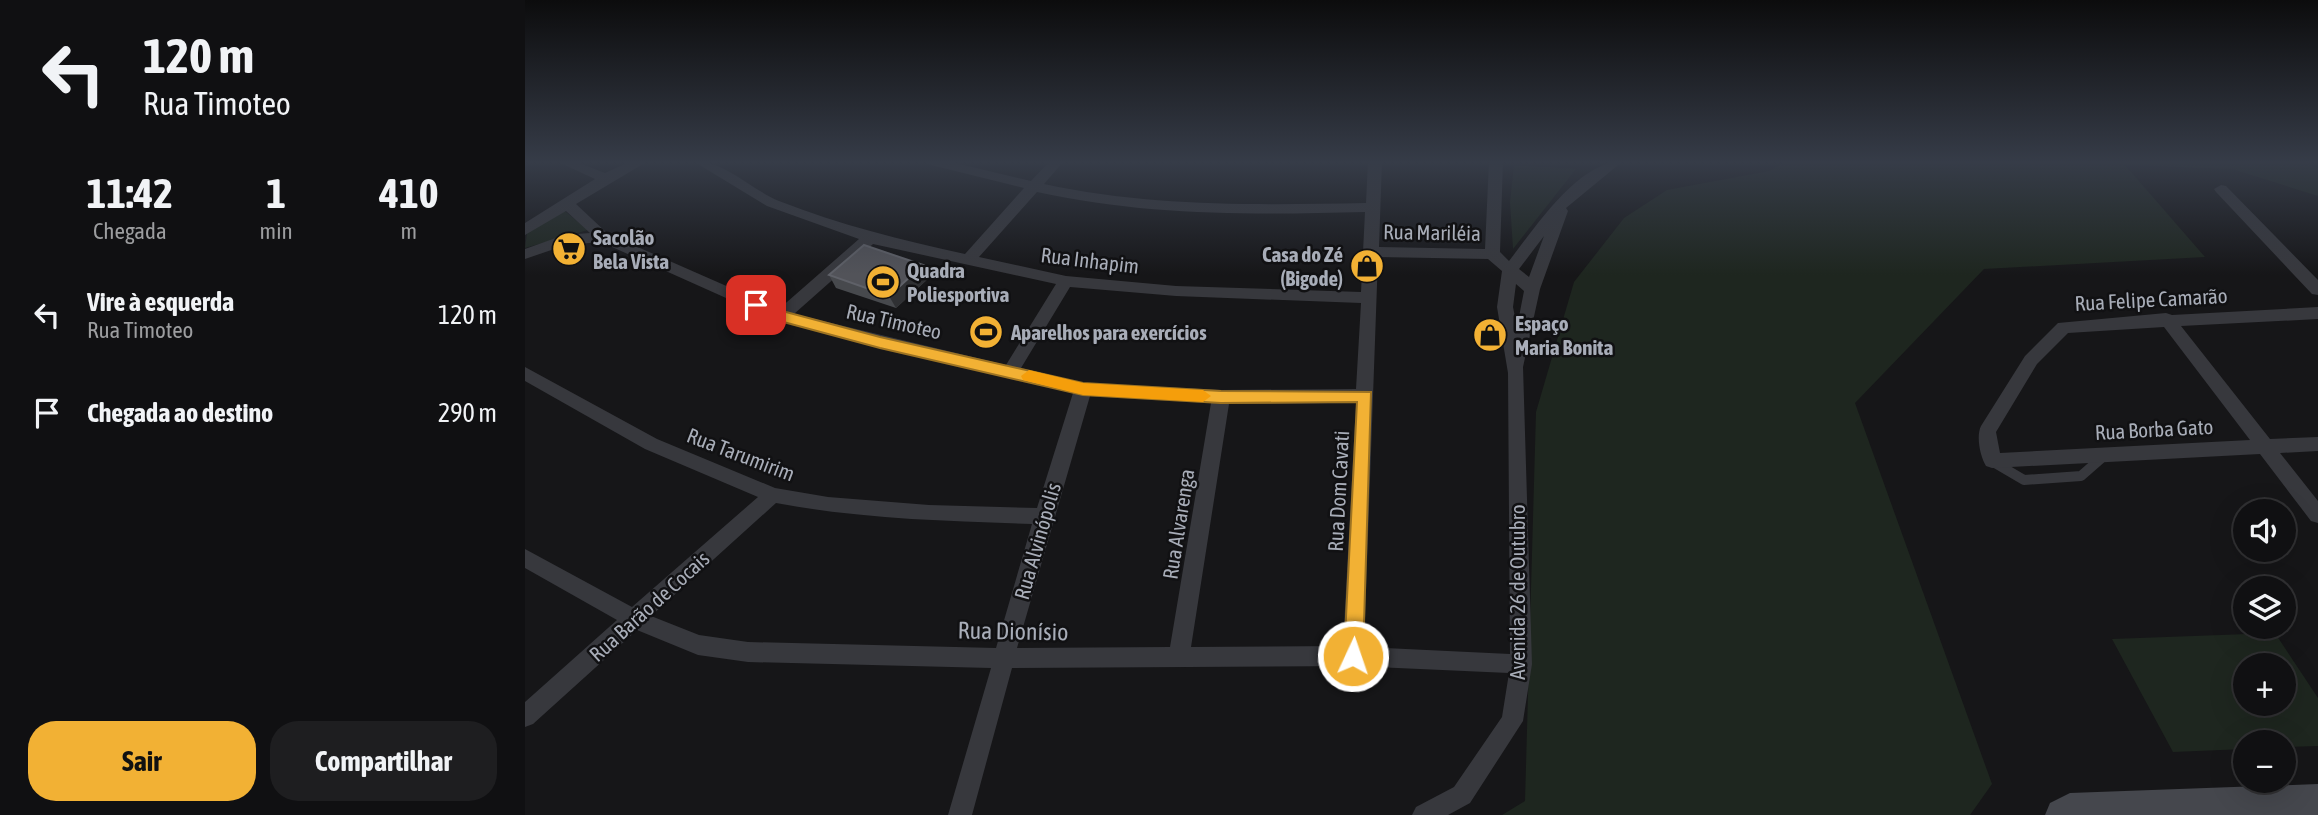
<!DOCTYPE html>
<html lang="pt">
<meta charset="utf-8">
<style>
:root{--surface:#101012;--page:#1e1e20;--text:#f1f3f6;--muted:#9c9d9f;--line:#303032;--accent:#f2b134}
body{margin:0;font-family:"Asap Condensed",sans-serif;background:var(--page);color:var(--text);height:100vh;display:flex;flex-direction:column;font-size:26px;white-space:nowrap}
*{box-sizing:border-box;margin:0}
p{font-size:23px;color:var(--muted)}
.icon{flex:none;width:38px;height:38px;fill:none;stroke:currentColor;stroke-width:2;stroke-linecap:round;stroke-linejoin:round}
.map{position:relative;flex:1;overflow:hidden}
.side{display:flex;flex-direction:column;background:var(--surface);width:525px}
.side>*{flex:none}
.banner{background:#101012;color:var(--text);overflow:hidden}
.controls{position:absolute;left:1708px;top:499px;display:grid;gap:14px}
.controls a{display:grid;place-items:center;width:63px;height:63px;border-radius:50%;background:var(--surface);box-shadow:0 7px 28px #0002,0 0 0 2px var(--line);font-size:35px}
.pin{position:absolute;display:grid;place-items:center;width:60px;height:60px;color:#fff;margin:-30px;border-radius:14px;box-shadow:0 4px 10px #0006}
.me{position:absolute;width:77px;margin:-38px;rotate:3deg;stroke-linejoin:round;filter:drop-shadow(0 0 5px #0008)}
.turn{display:flex;align-items:center;gap:24px;height:147px;padding:0 28px;font-size:32px}
.turn .icon{width:91px;height:91px;stroke-width:2.5}
.turn b{display:block;font-size:49px;line-height:60px}
.eta{display:flex;justify-content:space-evenly;align-items:center;height:119px;text-align:center}
.eta b{font-size:42px;font-weight:700;line-height:49px}
.action{display:flex;gap:14px;margin-top:auto;padding:14px 28px}
.action a{flex:1;height:80px;border-radius:28px;background:var(--accent);color:#111;font-size:28px;font-weight:700;line-height:80px;text-align:center}
.action a+a{background:var(--page);color:var(--text)}
ul{padding:0;list-style:none}
li{display:flex;align-items:center;gap:21px;height:98px;padding:0 28px}
li div{flex:1}
li b{display:block;font-size:26px}
li em{font-style:normal}
main{display:flex;flex:1;min-height:0}
.map>svg:first-child{display:block}
.green{fill:#1e261f;fill-rule:evenodd}
.lines{fill:none;stroke-linecap:round;stroke-linejoin:round}
.lane{stroke:#37383d;stroke-width:10}
.street{fill:#37383d;fill-rule:evenodd}
.secondary{fill:#45474d;fill-rule:evenodd}
.wall{fill:#47494d}
.shaded-wall{fill:#2f3033}
.building{fill:#525359;stroke:#5f6168;stroke-width:2}
.route{fill:#f2b134;stroke:#9d7322;stroke-width:2}
.slow{fill:#f59e0b}
.labels{text-anchor:middle;dominant-baseline:central;stroke-width:5;stroke-linejoin:round;paint-order:stroke}
.street-label{font-size:21px;fill:#a8adb8;stroke:#111113}
.poi-label{font-size:21px;font-weight:bold;fill:#a8adb8;stroke:#111113;text-anchor:start}
.near-street-label{font-size:24px;fill:#a8adb8;stroke:#111113}
</style>
<main>
<section class="side">
<div class="banner">
<div class="turn"><svg class="icon" aria-label="left" viewBox="0 0 24 24"><path d="M17 20v-9H6M10 6l-5 5 5 5"/></svg><div><b>120 m</b>Rua Timoteo</div></div>
</div>
<div class="eta">
<div><b>11:42</b><p>Chegada</p></div>
<div><b>1</b><p>min</p></div>
<div><b>410</b><p>m</p></div>
</div>
<ul>
<li><svg class="icon" aria-label="left" viewBox="0 0 24 24"><path d="M17 20v-9H6M10 6l-5 5 5 5"/></svg><div><b>Vire à esquerda</b><p>Rua Timoteo</p></div><em>120 m</em></li>
<li><svg class="icon" aria-label="arrive" viewBox="0 0 24 24"><path d="M6 21V4h12l-3 4 3 4H6"/></svg><div><b>Chegada ao destino</b></div><em>290 m</em></li>
</ul>
<div class="action"><a>Sair</a><a>Compartilhar</a></div>
</section>
<div class="map">
<svg width="1793" height="815" viewBox="0 0 1793 815">
<rect width="100%" height="100%" fill="#161618"/>
<path class="green" d="M1261,161H1780L1793,169V196L1707,169L1600,165L1680,257L1459,269L1330,403L1467,784L1445,815H977L1000,801L1011,412L1049,282L1099,218L1142,190L1244,171Z
M989,165L1051,169L988,249L985,202Z
M36,208L63,230L0,248L2,233Z
M1750,633L1793,698V746L1759,747V742H1720V749L1648,752L1587,639ZM1759,665V704H1720V665Z"/>
<g class="lines">
<path class="lane" d="M1470,463L1499,480L1556,476L1580,455"/>
<path class="street" d="M31,161H49L80,173L106,161H123L51,204L83,234L254,309L334,239L242,206L168,161C201,161 225,189 254,201C315,225 377,240 440,254L499,188L402,164L400,161H422L506,181L525,161H539L519,184C626,207 732,205 841,203L843,161H857L854,247L960,249L964,161H978L975,252L984,261C1010,228 1053,161 1098,161L1041,208L1043,211L1015,289L998,367L1007,664L998,721L945,803L923,815H887L891,807L929,787L977,717L984,673L828,666L487,668L447,815H423L466,668L223,662L173,655L112,630L8,724L0,727V702L92,620L0,568V549L107,607L233,497L120,449L0,381V367L132,439L250,488L303,497L404,505L512,508L548,393L250,320L76,242L41,245L0,259V249L39,235L65,233L41,211L0,235V223L70,179ZM512,192C621,216 729,215 840,212L836,292L651,286L541,276L454,257ZM1019,236L1004,277L994,269ZM348,244L531,284L481,365L269,314ZM853,257L963,259L977,271L972,307L983,373L985,654L839,647ZM991,284L999,291L992,327L988,307ZM545,287L651,296L836,303L831,389L696,390L558,383L496,368ZM565,396L686,403L645,647L492,648ZM831,403L818,646L666,647L704,404ZM251,503C336,519 421,521 507,524L471,648L223,642L174,635L126,616Z
M1696,185L1701,186L1793,280V295L1787,294L1691,192L1689,189Z
M1793,307V319L1656,326L1745,439L1793,437V451L1755,453L1793,501V523L1786,521L1735,454L1467,468L1461,466C1455,456 1451,436 1456,426L1500,356L1533,323L1641,313L1647,315ZM1639,327L1725,440L1475,453L1471,432L1512,364L1543,333Z"/>
<path class="secondary" d="M1793,784V815H1520L1525,803L1545,793Z"/>
</g>
<path class="wall" d="M304,275L405,277L371,308L311,288Z"/>
<path class="shaded-wall" d="M398,265L405,277L371,308L364,296Z"/>
<path class="building" d="M339,245L398,265L364,296L304,275Z"/>
<linearGradient id="sky" x2="0" y2="1"><stop stop-color="#0c0c0d"/><stop offset="0.59" stop-color="#363c48"/><stop offset="1" stop-color="#363c48" stop-opacity="0"/></linearGradient>
<rect width="1793" height="275" fill="url(#sky)"/>
<path class="route" d="M231,300L261,312L355,337L558,383L696,391L846,392L838,656L835,662L828,665L821,662L819,656L832,402L696,403L558,395L355,348L251,320L226,308V301Z"/>
<path class="slow" d="M504,370L558,383L678,390L686,396L678,402L558,395L498,380L496,376Z"/>
<defs>
<g id="supermarket-disc" transform="scale(1.75)"><circle r="9.5" fill="#f2b134" stroke="#111113"/><path d="M-6-5.5h2.5l.6 2H6L4.5 2H-2.5L-4.4-4H-6ZM-1.5 3.2a1.3 1.3 0 1 0 .1 0ZM3 3.2a1.3 1.3 0 1 0 .1 0Z" fill="#111"/></g>
<g id="shop-disc" transform="scale(1.75)"><circle r="9.5" fill="#f2b134" stroke="#111113"/><path d="M-5-2.5h2.3a2.7 3.5 0 0 1 5.4 0H5L5.5 6h-11ZM-1.5-2.5h3a1.5 2.3 0 0 0-3 0Z" fill="#111"/></g>
<g id="stadium-disc" transform="scale(1.75)"><circle r="9.5" fill="#f2b134" stroke="#111113"/><path d="M0-5a6.5 5 0 1 0 0 10a6.5 5 0 1 0 0-10ZM-3.5-1.8h7v3.6h-7Z" fill="#111"/></g>
</defs>
<g fill-rule="evenodd">
<use href="#supermarket-disc" x="44" y="249"/>
<use href="#shop-disc" x="842" y="266"/>
<use href="#stadium-disc" x="358" y="282"/>
<use href="#stadium-disc" x="461" y="332"/>
<use href="#shop-disc" x="965" y="335"/>
</g>
<g class="labels">
<g class="street-label">
<text transform="translate(907 232) rotate(1)">Rua Mariléia</text>
<text transform="translate(565 260) rotate(7)">Rua Inhapim</text>
<text transform="translate(1626 299) rotate(-3)">Rua Felipe Camarão</text>
<text transform="translate(369 321) rotate(13)">Rua Timoteo</text>
<text transform="translate(1629 429) rotate(-3)">Rua Borba Gato</text>
<text transform="translate(216 454) rotate(21)">Rua Tarumirim</text>
<text transform="translate(813 491) rotate(-87)">Rua Dom Cavati</text>
<text transform="translate(653 524) rotate(-81)">Rua Alvarenga</text>
<text transform="translate(512 541) rotate(-74)">Rua Alvinópolis</text>
<text transform="translate(992 592) rotate(-90)">Avenida 26 de Outubro</text>
<text transform="translate(124 606) rotate(-42)">Rua Barão de Cocais</text>
</g>
<g class="poi-label">
<text x="68" y="237">Sacolão<tspan x="68" dy="24">Bela Vista</tspan></text>
<text x="818" y="254" text-anchor="end">Casa do Zé<tspan x="818" dy="24">(Bigode)</tspan></text>
<text x="382" y="270">Quadra<tspan x="382" dy="24">Poliesportiva</tspan></text>
<text x="990" y="323">Espaço<tspan x="990" dy="24">Maria Bonita</tspan></text>
<text x="486" y="332">Aparelhos para exercícios</text>
</g>
<g class="near-street-label">
<text transform="translate(488 631) rotate(1)">Rua Dionísio</text>
</g>
</g>
</svg>
<div class="controls">
<a><svg class="icon" aria-label="sound" viewBox="0 0 24 24"><path d="M4 9h4l5-4v14l-5-4H4zM17 9q2 3 0 6"/></svg></a>
<a><svg class="icon" aria-label="layers" viewBox="0 0 24 24"><path d="M12 4l9 5-9 5-9-5zM3 14l9 5 9-5"/></svg></a>
<a>+</a>
<a>−</a>
</div>
<div class="pin" style="left:231px;top:305px;background:#d93025"><svg class="icon" aria-label="arrive" viewBox="0 0 24 24"><path d="M6 21V4h12l-3 4 3 4H6"/></svg></div>
<svg class="me" style="left:828px;top:656px" viewBox="-20 -20 40 40"><circle r="17" fill="#f2b134" stroke="#fff" stroke-width="3"/><path d="M0-11L8 9 0 5-8 9z" fill="#fff"/></svg>
</div>
</main>
